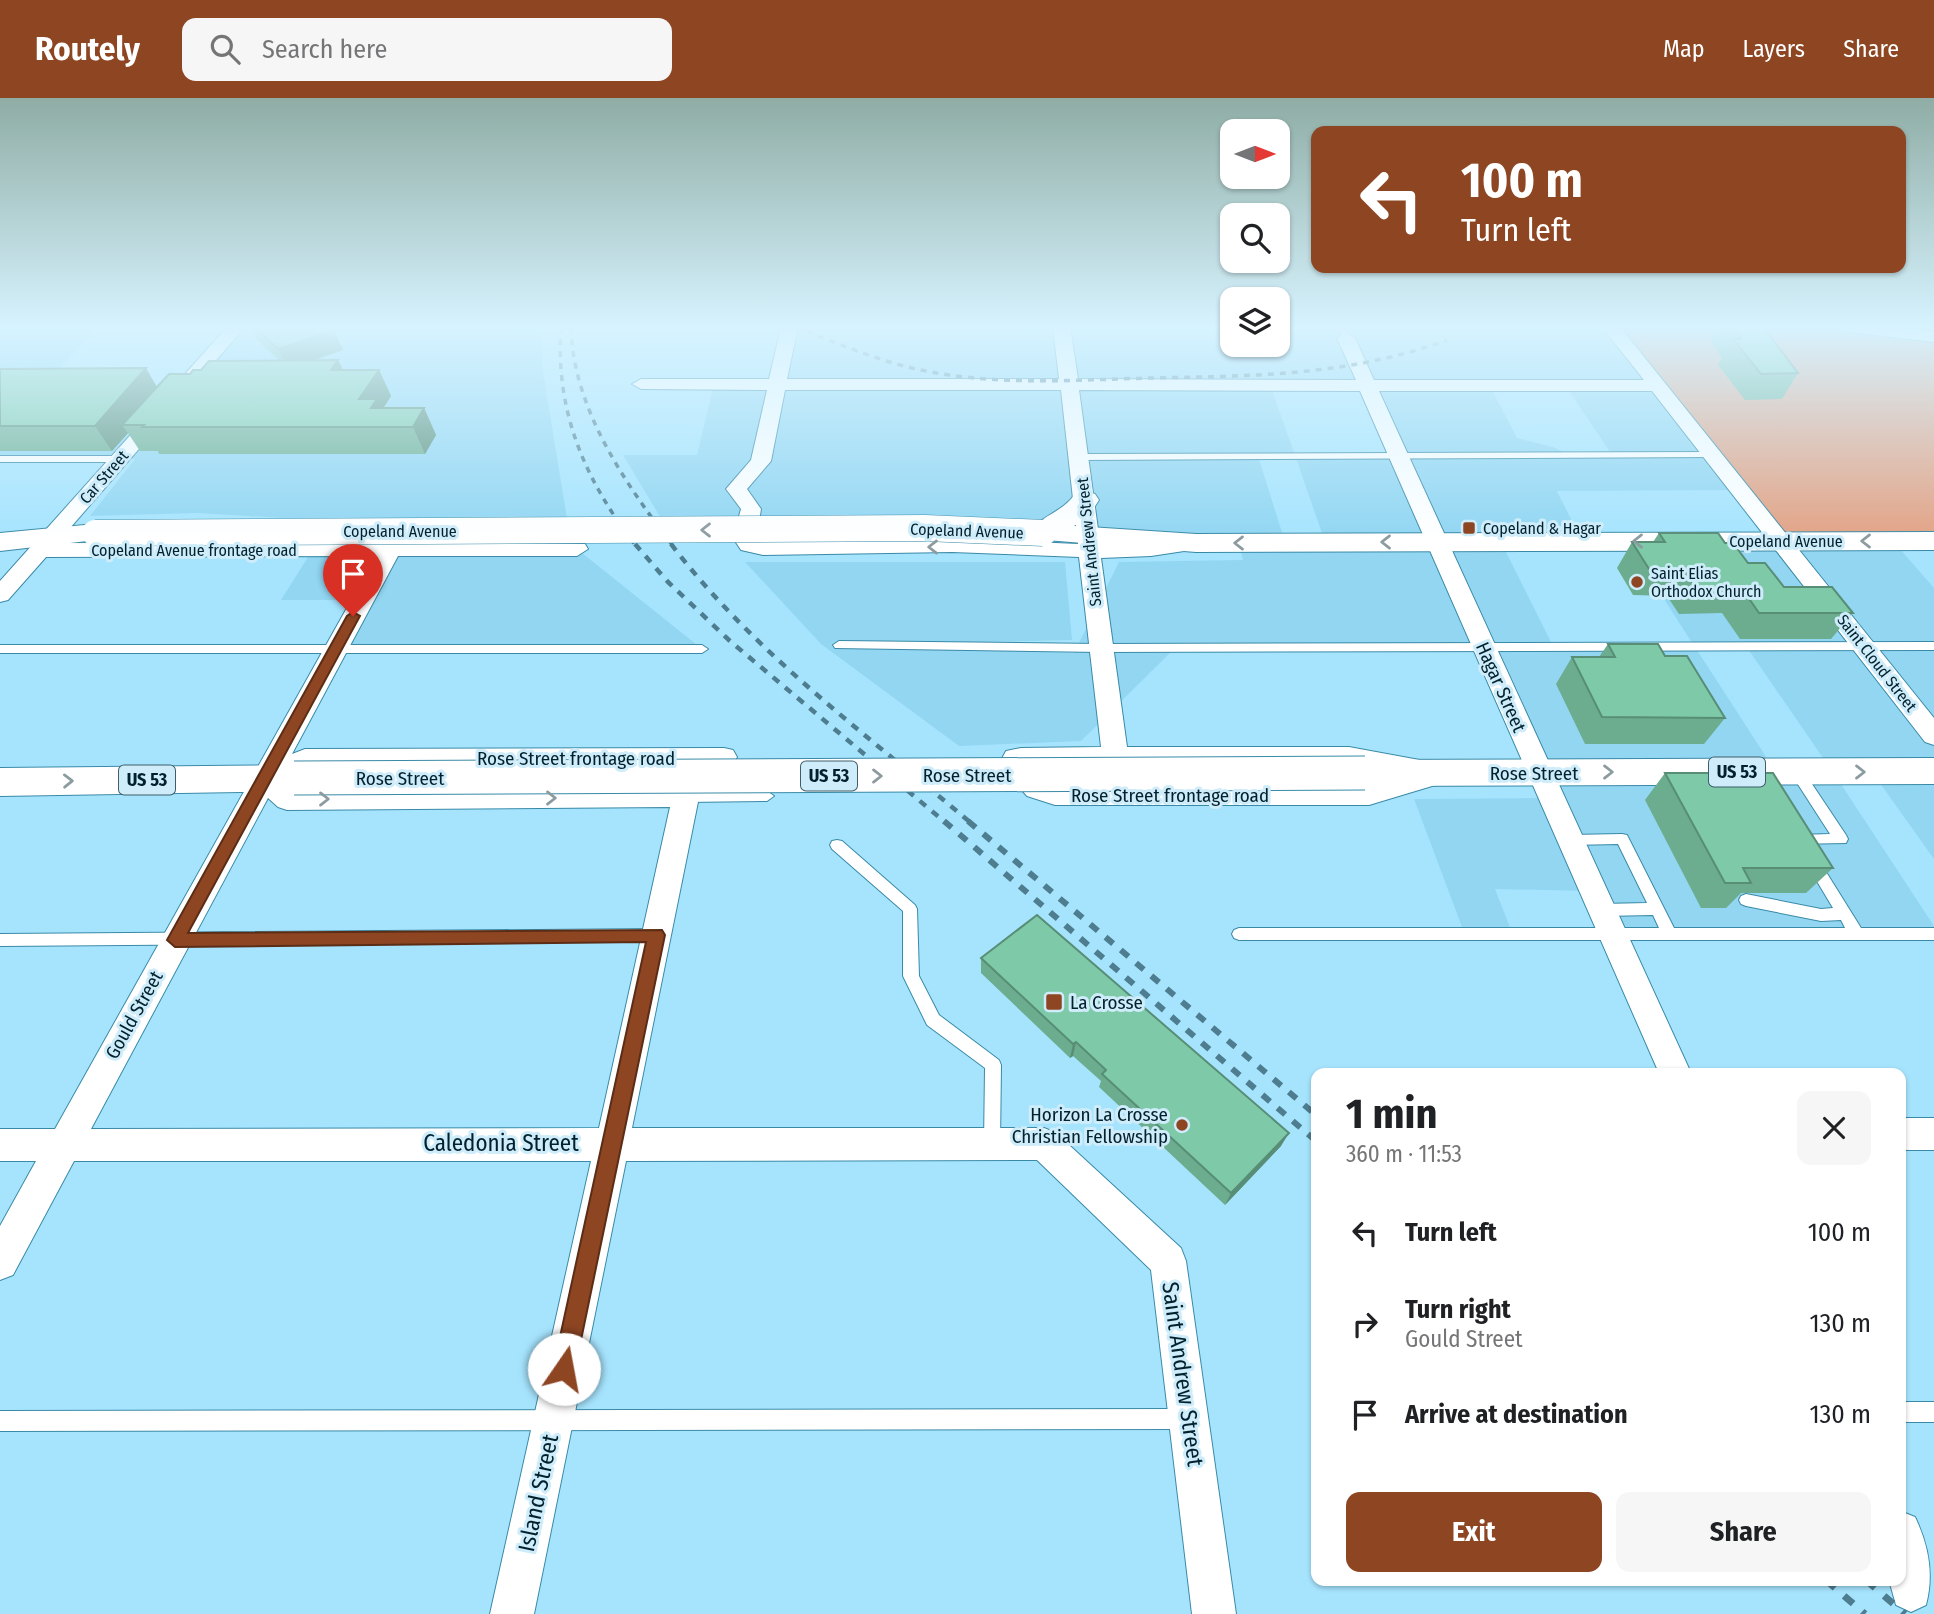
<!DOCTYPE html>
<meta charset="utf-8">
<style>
:root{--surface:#fff;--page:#f6f6f6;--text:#202124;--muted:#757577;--accent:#8d4522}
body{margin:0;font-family:"Fira Sans Condensed",sans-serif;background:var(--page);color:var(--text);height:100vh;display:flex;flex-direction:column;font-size:26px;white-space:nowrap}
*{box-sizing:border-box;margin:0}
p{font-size:23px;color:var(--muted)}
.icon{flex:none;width:38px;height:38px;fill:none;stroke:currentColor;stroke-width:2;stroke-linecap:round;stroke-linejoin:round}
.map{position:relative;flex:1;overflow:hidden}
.panel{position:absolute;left:1311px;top:970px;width:595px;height:518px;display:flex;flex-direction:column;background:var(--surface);border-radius:14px;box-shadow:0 2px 5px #0004}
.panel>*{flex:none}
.top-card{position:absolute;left:1311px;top:28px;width:595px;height:147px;border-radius:14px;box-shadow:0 2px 5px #0004;background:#8d4522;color:#fff;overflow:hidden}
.needle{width:46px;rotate:90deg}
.fabs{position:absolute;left:1220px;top:21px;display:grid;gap:14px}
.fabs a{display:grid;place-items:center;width:70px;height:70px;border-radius:14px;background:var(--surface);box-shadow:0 2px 5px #0004;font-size:35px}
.pin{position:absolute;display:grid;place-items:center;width:60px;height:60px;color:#fff;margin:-72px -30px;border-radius:50% 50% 50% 0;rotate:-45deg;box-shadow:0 0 7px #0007}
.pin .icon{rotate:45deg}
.me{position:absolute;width:77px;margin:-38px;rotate:12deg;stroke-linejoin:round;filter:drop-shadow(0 0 5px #0008)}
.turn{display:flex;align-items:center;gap:24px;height:147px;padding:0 35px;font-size:32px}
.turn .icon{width:91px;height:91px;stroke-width:2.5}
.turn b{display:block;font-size:49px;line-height:60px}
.round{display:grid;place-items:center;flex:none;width:74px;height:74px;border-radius:14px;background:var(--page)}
.headline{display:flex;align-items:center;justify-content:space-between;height:119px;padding:0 35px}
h1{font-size:42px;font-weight:700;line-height:52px}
.action{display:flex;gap:14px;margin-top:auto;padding:14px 35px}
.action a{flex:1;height:80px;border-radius:14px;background:var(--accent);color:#fff;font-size:28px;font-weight:700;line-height:80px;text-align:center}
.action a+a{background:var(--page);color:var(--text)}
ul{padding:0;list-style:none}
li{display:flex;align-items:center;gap:21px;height:91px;padding:0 35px}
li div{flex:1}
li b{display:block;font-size:26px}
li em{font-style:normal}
header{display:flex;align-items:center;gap:42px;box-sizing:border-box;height:98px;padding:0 35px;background:var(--accent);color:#fff}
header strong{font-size:33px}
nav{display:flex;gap:38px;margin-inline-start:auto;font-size:24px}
.search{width:490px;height:63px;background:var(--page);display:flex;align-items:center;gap:18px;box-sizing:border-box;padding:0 24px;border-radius:14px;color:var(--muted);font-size:26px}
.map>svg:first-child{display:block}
.built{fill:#92d6f2;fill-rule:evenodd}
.green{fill:#e3a386}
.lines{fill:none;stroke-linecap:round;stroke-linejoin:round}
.service-casing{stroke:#398aa7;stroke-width:2}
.minor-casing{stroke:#398aa7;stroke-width:2}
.trunk-casing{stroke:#398aa7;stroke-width:2}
.service{fill:#fff;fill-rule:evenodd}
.minor{fill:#fff;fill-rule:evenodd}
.trunk{fill:#fff;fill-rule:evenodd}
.rail-far3{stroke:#4e7d90;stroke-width:3.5;stroke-dasharray:6 6;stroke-linecap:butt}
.rail-far2{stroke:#4e7d90;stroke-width:4.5;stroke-dasharray:8 8;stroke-linecap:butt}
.rail-far1{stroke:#4e7d90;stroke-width:6;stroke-dasharray:10 10;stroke-linecap:butt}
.rail{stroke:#4e7d90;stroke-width:7;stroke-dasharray:12 12;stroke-linecap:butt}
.trunk-bridge-far1-casing{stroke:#398aa7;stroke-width:27;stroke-linecap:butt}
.trunk-bridge-casing{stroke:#398aa7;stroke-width:35;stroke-linecap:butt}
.trunk-bridge-far1{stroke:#fff;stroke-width:26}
.trunk-bridge{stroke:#fff;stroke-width:33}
.wall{fill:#6cad90}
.shaded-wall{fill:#588d76}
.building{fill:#7dc9a8;stroke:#588d76;stroke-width:2}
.oneway{stroke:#8c9ba0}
.route{fill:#8d4522;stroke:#5c2d16;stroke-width:2}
.poi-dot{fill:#8d4522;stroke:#ceecf9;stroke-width:2.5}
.labels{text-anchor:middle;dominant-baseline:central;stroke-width:6;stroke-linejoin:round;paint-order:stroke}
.far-street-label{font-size:16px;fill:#00212d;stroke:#ceecf9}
.far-poi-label{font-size:16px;fill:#00212d;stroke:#ceecf9;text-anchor:start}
.shield{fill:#ceecf9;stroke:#3e5e6a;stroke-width:2}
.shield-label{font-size:18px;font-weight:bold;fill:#00212d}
.street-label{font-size:19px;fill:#00212d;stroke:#ceecf9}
.poi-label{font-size:19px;fill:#00212d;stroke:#ceecf9;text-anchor:start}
.near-street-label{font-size:23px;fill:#00212d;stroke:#ceecf9}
</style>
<header>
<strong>Routely</strong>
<div class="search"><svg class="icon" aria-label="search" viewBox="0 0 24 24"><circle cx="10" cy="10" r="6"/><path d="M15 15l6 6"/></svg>Search here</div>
<nav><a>Map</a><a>Layers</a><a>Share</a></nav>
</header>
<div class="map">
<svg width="1934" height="1516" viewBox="0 0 1934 1516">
<rect width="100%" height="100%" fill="#a6e4fe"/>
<path class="built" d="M0,229H100L41,288L184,287L236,229H543L542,268L567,420H284L197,415L90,418L135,361H0Z
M789,229H1232V247H1278V229H1611L1739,392L1557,393L1582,443L1501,444L1553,548H1694L1627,443H1893L1934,490V761L1872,674H1833L1934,828V836L1614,837L1593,793L1495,791L1513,837H1465L1414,701L1551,700L1483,549H1176L1081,643L959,648L821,546L745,464H1065L1072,542L857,547L1074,555L1119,464L1243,462L1239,445L668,432L623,357H697L714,286L776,285ZM1270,287H1367L1398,358L1295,357ZM1490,288H1566L1612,357L1573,358L1553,349L1517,340ZM1295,357L1325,444H1285L1258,358ZM1746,548L1832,673L1776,674L1695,549Z
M313,451H577L702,551L335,552L362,502H281Z"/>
<path class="green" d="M1611,229H1934V443H1780Z"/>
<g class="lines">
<g class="service-casing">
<path id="service" d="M1338,229H1346L1349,242H1343Z
M1712,354L1717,357L1715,359L1079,362L1074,359L1079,356Z
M0,358H119L124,361L119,364H0Z
M839,543L1100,546L1934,544V552L1100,554L835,550L833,547Z
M0,547H702L708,551L702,555H0Z
M1797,669L1802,671L1846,737L1848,741L1846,745L1793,746L1791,742L1793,738L1798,737L1830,736L1790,674Z
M767,693L774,698L767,703L686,704L679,699L686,694Z
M1622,736L1627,737L1674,830H1845L1841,822L1821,823L1746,808L1741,806L1739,802L1741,798L1746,796L1821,811L1833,810L1806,765L1808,761H1818L1861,830H1934V842H1239L1234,840L1232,836L1234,832L1239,830H1659L1653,817L1602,818L1597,816L1595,812L1597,808L1602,806L1647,805L1618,746L1570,747L1565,746L1563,742L1565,738L1570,737Z
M837,742L842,743L915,807L917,811L919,878L939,917L999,962L1001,967L1000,1046L998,1052L992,1054L986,1052L984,1046L985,970L927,927L903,878V813L832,751L830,747L832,743Z
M657,831L662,833L664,837L662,841L657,843L0,848V836Z
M1900,1304H1934V1324H1900Z
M1185,1311L1192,1314L1195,1321L1192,1328L1185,1331L0,1333V1313Z"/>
</g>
<g class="minor-casing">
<path id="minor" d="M227,229H245L57,445L585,446L588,451L577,458H398L292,656L305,651L724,650L733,652L737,659L733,666L724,668L308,670L283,682L293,692L686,689L695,692L699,699L632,1030H1044L1056,1035L1181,1150L1186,1163L1236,1516H1192L1151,1172L1037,1062L626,1063L534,1516H490L591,1063H74L13,1177L0,1182V1128L36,1063H0V1031H55L376,458L46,459L8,502L0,504V483ZM268,700L278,709L287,712L670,709L599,1030L91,1031Z
M781,229H798L787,281H1059L1053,229H1070L1078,281L1356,282L1337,240L1346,235L1355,240L1374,282H1644L1602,229H1620L1934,620V647L1925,644L1652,293H1379L1691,975H1659L1360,293L1079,292L1100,446L1151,445L1196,438L1207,445L1204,450L1151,458L1101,460L1127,649H1349L1452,668L1456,675L1452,682L1369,707H1055L1027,698L999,666L1006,653L1021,650L1101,649L1079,459L952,454L763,457L741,452L733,440L741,411L726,391L751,362L767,292L641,291L632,286L641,281H769ZM785,292H1061L1078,446L984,442H756L761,411L747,391L771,363ZM1349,667L1402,677L1369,687H1055L1045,684L1030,668Z
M1838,229H1891L1934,234V244L1847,234Z
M1900,1020H1934V1052H1900Z
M1900,1413L1915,1419C1929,1448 1934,1477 1926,1507L1911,1514L1896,1507L1889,1482H1900Z"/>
</g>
<g class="trunk-casing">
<path id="trunk" d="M1085,393L1095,396L1099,402L1088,419L1074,428L1196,436L1934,434V452L1196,454L1033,441L1028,435C1040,418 1063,414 1075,396Z
M95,426L105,429L110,435L105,441L0,453V435Z
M1934,660V686L1365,688L1352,684L1347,675L1352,666L1365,662Z
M294,667L307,670L312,680L307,690L294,693L0,698V670Z"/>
</g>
<use href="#service" class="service"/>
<use href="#minor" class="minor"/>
<use href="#trunk" class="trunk"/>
<path class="rail-far3" d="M561,229C555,314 585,382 636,448
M571,229C573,311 625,385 673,448
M796,229C837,245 878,263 921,272C997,288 1073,282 1149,280C1252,278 1349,278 1447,242"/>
<path class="rail-far2" d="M635,446L668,484L730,543L946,725
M671,446C754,555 867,637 971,725"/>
<path class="rail-far1" d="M944,723L1316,1043
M968,723L1316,1017"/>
<path class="rail" d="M1826,1482L1865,1516
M1866,1482L1905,1516"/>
<g class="trunk-bridge-far1-casing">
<path id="trunk-bridge-far1" d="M95,435L925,430L1043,435"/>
</g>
<g class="trunk-bridge-casing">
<path id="trunk-bridge" d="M294,680L1365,675"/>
</g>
<use href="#trunk-bridge-far1" class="trunk-bridge-far1"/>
<use href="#trunk-bridge" class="trunk-bridge"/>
</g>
<path class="wall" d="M250,229H330L334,232L343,252L313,262H338L343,272H379L391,298L383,310H424L436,337L425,356H159L158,353H140L128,335L112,353H0V271L157,289L201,272L279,262L256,241Z
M1718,229H1763L1798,275L1782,301L1745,302L1718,267L1722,260L1711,243Z
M1659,435L1725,445L1748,465L1784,489L1853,515L1831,541H1740L1722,515L1679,516L1667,498L1633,497L1617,470L1632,444H1653Z
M1608,546L1665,558L1725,620L1704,646H1585L1556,586L1572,559H1599Z
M1665,675L1833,770L1806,795H1741L1726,810H1701L1645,702Z
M981,860L1281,1048L1225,1107L1099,989L1101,983L1073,958L1070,960L981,875Z"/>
<path class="shaded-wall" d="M334,232L343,252L288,271L278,251Z
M338,262L351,288L331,272Z
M146,270L161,296L122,327L128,335L112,353L95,328Z
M379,272L391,298L382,312L389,328L359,301Z
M424,310L436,337L425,356L413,329Z
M1076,944L1073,958L1070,960L1073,946Z
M1289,1035L1281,1048L1225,1107L1231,1095Z"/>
<path class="building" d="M254,229H330L334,232L278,251Z
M1733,229H1763L1798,275L1761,276L1733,241H1741Z
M338,262L331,272H379L359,301H377L371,310H424L413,329H142L144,327H122L169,276H190L193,272H201L209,263Z
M146,270L95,328H0V271Z
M1659,435H1718L1725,445H1733L1748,465H1765L1784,489H1832L1853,515H1759L1741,489L1696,490L1684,472L1649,471L1632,444H1665Z
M1608,546H1658L1665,558H1687L1725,620L1602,619L1572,559H1615Z
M1665,675H1773L1833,770H1743L1751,785H1725Z
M1037,817L1289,1035L1231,1095L1102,976L1106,972L1076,944L1073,946L981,860Z"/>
<defs><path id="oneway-chevron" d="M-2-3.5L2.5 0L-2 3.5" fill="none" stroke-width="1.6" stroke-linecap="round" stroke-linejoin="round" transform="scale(1.75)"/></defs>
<g class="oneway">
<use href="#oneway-chevron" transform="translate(706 432) rotate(180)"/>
<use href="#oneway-chevron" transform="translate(1638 443) rotate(180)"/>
<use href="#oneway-chevron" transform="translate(1866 443) rotate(-180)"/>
<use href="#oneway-chevron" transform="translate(1386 444) rotate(180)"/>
<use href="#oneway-chevron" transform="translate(1239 445) rotate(180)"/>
<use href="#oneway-chevron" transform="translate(933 449) rotate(180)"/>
<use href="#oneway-chevron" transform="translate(1608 674)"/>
<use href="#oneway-chevron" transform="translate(1860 674)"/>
<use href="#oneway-chevron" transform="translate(877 678)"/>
<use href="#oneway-chevron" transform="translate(68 683) rotate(-1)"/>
<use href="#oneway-chevron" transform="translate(551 700)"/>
<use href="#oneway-chevron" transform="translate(324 701)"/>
</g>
<linearGradient id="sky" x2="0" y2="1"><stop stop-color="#8fada5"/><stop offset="0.52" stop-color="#d7f3ff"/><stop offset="1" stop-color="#d7f3ff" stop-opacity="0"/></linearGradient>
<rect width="1934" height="441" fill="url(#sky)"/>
<path class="route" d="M353,514L360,518L188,835L662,832L665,837L575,1271L572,1279L564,1282L557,1279L553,1271L646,844L175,849L167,842L347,518Z"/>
<g class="poi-dot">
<rect x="1462" y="423" width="14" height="14" rx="3.5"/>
<circle cx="1637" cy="484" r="7"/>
<rect x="1045" y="895" width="18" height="18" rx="3.5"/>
<circle cx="1182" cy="1027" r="7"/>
</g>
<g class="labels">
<g class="far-street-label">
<text transform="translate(104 379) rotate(-49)">Car Street</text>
<text x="400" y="433">Copeland Avenue</text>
<text transform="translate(967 433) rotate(2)">Copeland Avenue</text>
<text x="1786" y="443">Copeland Avenue</text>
<text transform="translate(1089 444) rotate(-96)">Saint Andrew Street</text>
<text x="194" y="452">Copeland Avenue frontage road</text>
<text transform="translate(1877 565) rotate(52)">Saint Cloud Street</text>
</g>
<g class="far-poi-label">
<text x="1483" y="430">Copeland &amp; Hagar</text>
<text x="1651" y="475">Saint Elias<tspan x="1651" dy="18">Orthodox Church</tspan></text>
</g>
<g class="shield">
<rect x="1709" y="659.5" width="56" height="29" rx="5"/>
<rect x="801" y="663.5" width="56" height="29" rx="5"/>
<rect x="119" y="667.5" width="56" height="29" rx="5"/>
</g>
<g class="shield-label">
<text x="1737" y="674">US 53</text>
<text x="829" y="678">US 53</text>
<text x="147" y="682">US 53</text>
</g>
<g class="street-label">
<text transform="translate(1501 589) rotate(66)">Hagar Street</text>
<text x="576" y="660">Rose Street frontage road</text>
<text x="1534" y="675">Rose Street</text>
<text x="967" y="677">Rose Street</text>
<text x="400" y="680">Rose Street</text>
<text x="1170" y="697">Rose Street frontage road</text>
<text transform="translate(134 917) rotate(-61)">Gould Street</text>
</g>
<g class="poi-label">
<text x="1070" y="904">La Crosse</text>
<text x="1168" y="1016" text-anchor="end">Horizon La Crosse<tspan x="1168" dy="22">Christian Fellowship</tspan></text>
</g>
<g class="near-street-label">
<text x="501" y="1045">Caledonia Street</text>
<text transform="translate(1183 1276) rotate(82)">Saint Andrew Street</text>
<text transform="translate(538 1395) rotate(-78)">Island Street</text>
</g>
</g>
</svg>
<div class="fabs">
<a><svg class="needle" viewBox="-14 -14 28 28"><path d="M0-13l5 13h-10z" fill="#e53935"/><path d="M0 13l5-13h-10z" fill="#757577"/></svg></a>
<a><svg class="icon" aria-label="search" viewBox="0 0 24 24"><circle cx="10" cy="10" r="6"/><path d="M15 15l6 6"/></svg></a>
<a><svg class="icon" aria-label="layers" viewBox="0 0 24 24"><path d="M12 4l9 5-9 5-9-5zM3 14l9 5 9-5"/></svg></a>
</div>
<div class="pin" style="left:353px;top:518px;background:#d93025"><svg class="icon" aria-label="arrive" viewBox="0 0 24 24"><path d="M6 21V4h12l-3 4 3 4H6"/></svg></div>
<svg class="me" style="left:564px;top:1271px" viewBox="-20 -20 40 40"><circle r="19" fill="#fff"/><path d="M0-13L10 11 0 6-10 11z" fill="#8d4522"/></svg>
<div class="top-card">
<div class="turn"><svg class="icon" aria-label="left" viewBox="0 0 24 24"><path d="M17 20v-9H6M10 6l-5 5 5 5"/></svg><div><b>100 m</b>Turn left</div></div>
</div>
<section class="panel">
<div class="headline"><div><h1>1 min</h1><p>360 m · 11:53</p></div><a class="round"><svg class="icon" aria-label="close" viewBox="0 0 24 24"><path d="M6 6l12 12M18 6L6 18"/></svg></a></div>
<ul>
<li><svg class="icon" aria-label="left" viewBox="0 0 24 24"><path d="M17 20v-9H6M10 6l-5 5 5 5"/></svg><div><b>Turn left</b></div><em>100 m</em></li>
<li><svg class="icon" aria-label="right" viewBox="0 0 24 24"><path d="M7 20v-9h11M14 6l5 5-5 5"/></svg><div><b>Turn right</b><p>Gould Street</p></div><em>130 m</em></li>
<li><svg class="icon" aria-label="arrive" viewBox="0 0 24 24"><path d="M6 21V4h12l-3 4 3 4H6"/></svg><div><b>Arrive at destination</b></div><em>130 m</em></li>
</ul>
<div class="action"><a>Exit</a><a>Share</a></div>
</section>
</div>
